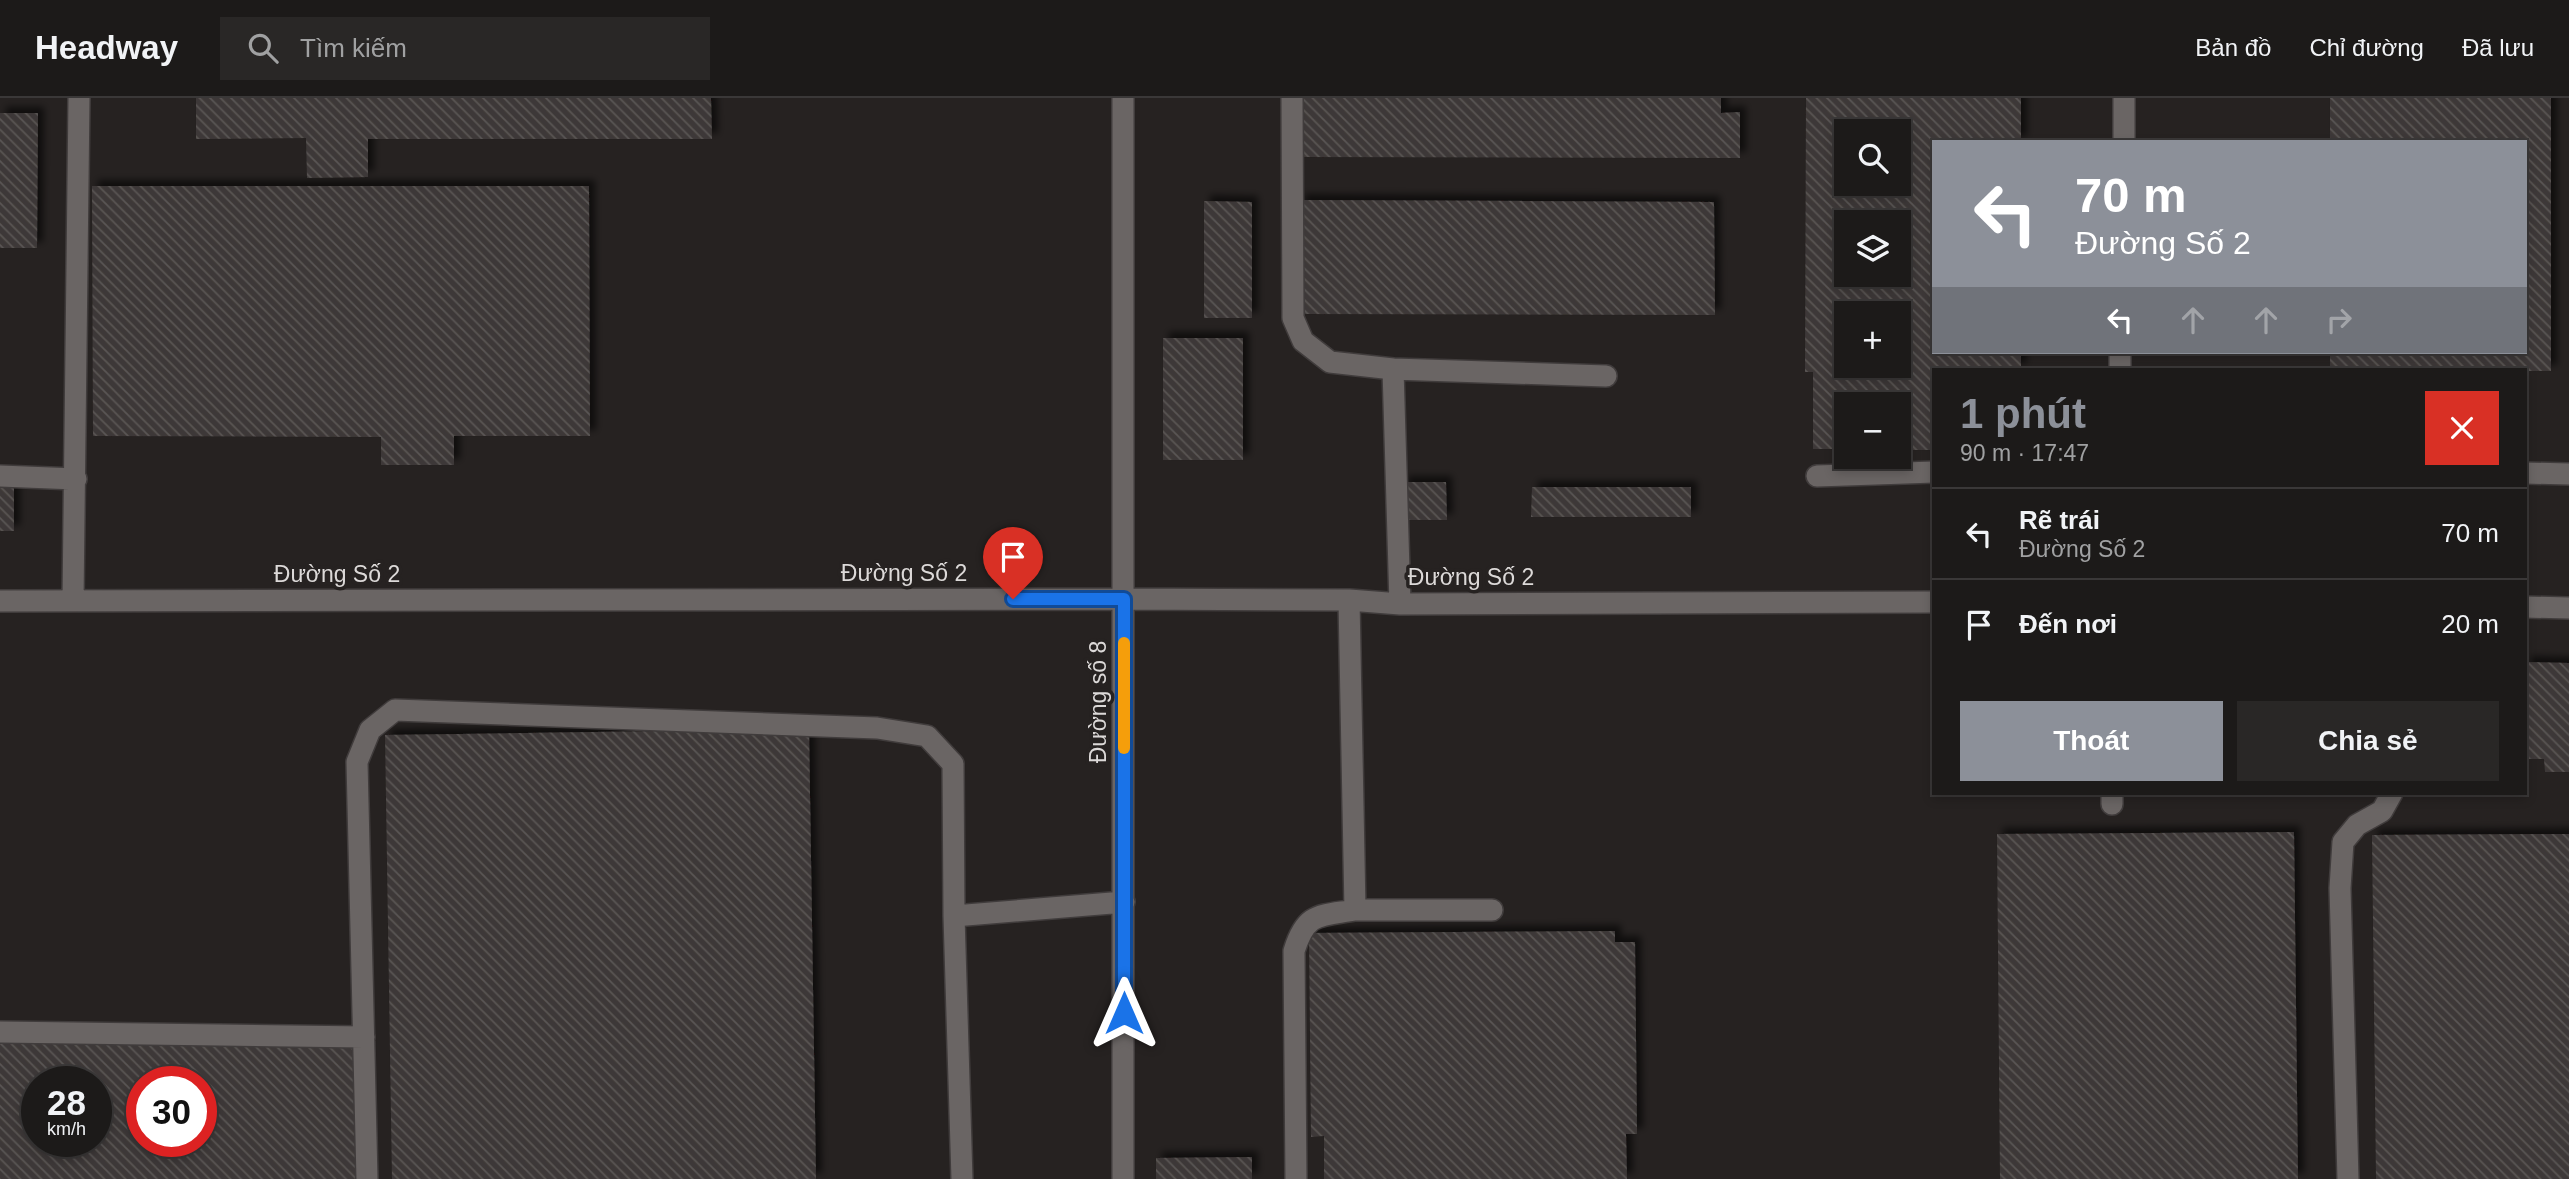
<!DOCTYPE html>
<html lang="vi">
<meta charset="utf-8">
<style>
:root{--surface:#1c1a19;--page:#292726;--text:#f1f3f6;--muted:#a0a1a2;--line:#3a3838;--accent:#8c9099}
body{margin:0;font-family:Helvetica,sans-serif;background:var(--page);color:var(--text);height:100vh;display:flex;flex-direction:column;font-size:26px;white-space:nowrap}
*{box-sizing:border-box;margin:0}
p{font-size:23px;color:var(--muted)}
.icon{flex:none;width:38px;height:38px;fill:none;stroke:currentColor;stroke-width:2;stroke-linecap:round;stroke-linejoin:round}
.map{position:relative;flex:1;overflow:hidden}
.panel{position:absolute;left:1932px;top:270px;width:595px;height:427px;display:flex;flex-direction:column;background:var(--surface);border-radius:0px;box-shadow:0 4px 10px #0003,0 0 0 2px var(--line)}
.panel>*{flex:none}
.banner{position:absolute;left:1932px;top:42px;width:595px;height:214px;border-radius:0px;box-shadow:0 4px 10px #0003,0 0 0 2px var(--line);background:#8c9099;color:#fff;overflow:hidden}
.buttons{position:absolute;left:1834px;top:21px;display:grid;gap:14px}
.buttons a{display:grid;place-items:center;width:77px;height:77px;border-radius:0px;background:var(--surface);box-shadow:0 4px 10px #0003,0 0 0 2px var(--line);font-size:35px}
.speed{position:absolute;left:21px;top:968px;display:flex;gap:14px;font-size:35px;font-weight:700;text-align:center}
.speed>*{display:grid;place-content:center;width:91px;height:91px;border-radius:50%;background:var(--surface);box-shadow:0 4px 10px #0003,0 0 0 2px var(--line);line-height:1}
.speed small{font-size:18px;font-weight:400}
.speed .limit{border:10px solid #d22;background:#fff;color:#111}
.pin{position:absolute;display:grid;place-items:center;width:60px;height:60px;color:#fff;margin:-72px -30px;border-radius:50% 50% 50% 0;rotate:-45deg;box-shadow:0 0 7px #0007}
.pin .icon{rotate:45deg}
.me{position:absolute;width:77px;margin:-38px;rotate:0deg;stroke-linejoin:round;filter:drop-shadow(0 0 5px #0008)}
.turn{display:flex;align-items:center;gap:24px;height:147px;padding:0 28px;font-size:32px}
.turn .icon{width:91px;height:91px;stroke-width:2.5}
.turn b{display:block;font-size:49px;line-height:60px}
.lanes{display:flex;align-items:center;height:66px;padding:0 28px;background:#0003;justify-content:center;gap:35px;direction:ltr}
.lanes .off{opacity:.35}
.round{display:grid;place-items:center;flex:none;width:74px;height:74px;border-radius:0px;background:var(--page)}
.head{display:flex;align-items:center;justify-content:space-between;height:119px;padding:0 28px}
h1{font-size:42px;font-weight:700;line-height:52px;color:var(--accent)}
.button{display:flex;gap:14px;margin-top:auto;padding:14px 28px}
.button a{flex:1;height:80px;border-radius:0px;background:var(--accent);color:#fff;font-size:28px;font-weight:700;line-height:80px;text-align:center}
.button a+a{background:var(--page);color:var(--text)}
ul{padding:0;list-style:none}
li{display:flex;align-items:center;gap:21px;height:91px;padding:0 28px;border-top:2px solid var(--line)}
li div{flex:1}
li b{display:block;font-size:26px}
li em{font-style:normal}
header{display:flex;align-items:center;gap:42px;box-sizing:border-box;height:98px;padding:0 35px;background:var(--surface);border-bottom:2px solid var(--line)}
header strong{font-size:33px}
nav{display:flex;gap:38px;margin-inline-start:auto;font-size:24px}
.search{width:490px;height:63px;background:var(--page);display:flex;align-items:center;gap:18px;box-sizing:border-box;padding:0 24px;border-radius:0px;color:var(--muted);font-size:26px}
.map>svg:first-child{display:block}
.building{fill:url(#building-back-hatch);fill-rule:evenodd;filter:url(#shadow)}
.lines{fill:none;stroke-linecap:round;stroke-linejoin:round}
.minor-casing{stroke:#403c3c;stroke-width:24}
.minor{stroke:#6a6564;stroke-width:21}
.route-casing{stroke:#114b97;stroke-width:18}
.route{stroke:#1a73e8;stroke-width:12}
.slow{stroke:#f59e0b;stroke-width:12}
.labels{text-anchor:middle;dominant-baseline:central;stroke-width:7;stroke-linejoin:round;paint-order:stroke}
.street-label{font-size:23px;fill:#dcd9d8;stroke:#262221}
</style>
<header>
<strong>Headway</strong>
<div class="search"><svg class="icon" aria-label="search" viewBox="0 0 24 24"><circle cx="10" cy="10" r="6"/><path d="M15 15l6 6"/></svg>Tìm kiếm</div>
<nav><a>Bản đồ</a><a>Chỉ đường</a><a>Đã lưu</a></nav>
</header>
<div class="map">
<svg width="2569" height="1081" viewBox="0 0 2569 1081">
<defs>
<pattern id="building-back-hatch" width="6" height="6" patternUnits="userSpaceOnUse" patternTransform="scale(1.75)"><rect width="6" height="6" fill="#3e3938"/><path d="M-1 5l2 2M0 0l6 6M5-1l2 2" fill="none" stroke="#595554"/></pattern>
<filter id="shadow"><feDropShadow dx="6" dy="-6" stdDeviation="3.5" flood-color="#0009"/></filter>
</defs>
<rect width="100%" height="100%" fill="#262221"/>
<path class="building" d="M196,0H711L712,41H368V79L307,80L306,40L196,41Z
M1297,0H1721V15L1740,14V60L1297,59Z
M1806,0H2021V44H1934V254H2021V271H1934V352H1899V306H1846V351H1813V274H1805ZM1846,33H1899V86H1846ZM1846,124H1899V177H1846ZM1846,215H1899V268H1846Z
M2330,0H2551V273H2525V271H2330V254H2525V44H2330Z
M0,15H38L37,150H0Z
M92,88H589L590,338H454V367H381V339L93,338Z
M1299,102L1714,104L1715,217L1299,216Z
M1204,103L1252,104V220H1204Z
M1163,240H1243V362H1163Z
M0,384H14V433H0Z
M1402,384H1446L1447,422H1402Z
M1532,389H1691V419H1531Z
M2525,564L2569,565V674H2545L2544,661H2525Z
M809,631L816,1081H392L385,637Z
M2294,734L2298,1081H2000L1997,736Z
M2569,736V1081H2376L2372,737Z
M1615,833V844H1635L1637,1036H1626L1627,1081H1324V1038L1311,1039L1309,835Z
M364,941L366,1081H0V945ZM37,984H96V1043H37ZM142,984H201V1043H142Z
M1252,1059V1081H1156V1060Z"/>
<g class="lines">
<g class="minor-casing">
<path id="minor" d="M1123,0V1081
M1292,0L1293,220L1303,243L1330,264L1393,271
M2124,44V0
M2120,271V254
M2525,375L2569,376
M0,378L76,381
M1817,378L1934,374
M1349,502L1355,812H1492
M0,503L1124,501L1349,502L1400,506L1934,504
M73,503L79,0
M1400,506L1393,271L1606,278
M2525,509L2569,510
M2112,695V706
M0,934L364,939
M367,1081L357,664L370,632L395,612L877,630L927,638L953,666L954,818
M962,1081L954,818L1124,804
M1296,1081L1294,853C1306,814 1319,818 1355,812
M2348,1081L2340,790L2343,744L2357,727L2382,713L2392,695"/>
</g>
<use href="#minor" class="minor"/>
</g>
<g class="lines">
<g class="route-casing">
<path id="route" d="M1013,501H1124V915"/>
</g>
<use href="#route" class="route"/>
<path class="slow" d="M1124,545V650"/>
</g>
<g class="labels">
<g class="street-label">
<text x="904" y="475">Đường Số 2</text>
<text x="337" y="476">Đường Số 2</text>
<text x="1471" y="479">Đường Số 2</text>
<text transform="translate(1098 604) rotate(-90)">Đường số 8</text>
</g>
</g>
</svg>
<div class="buttons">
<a><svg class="icon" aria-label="search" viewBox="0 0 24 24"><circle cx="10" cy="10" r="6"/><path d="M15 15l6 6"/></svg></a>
<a><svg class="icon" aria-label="layers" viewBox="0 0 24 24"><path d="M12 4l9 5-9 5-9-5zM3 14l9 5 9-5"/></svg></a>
<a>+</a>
<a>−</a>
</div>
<div class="speed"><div>28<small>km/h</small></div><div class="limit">30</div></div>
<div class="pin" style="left:1013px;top:501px;background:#d93025"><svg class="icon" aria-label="arrive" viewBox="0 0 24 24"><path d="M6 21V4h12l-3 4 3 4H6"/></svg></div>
<svg class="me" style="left:1124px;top:915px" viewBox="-20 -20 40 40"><path d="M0-17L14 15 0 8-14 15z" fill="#1a73e8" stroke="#fff" stroke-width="4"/></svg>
<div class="banner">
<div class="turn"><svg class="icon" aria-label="left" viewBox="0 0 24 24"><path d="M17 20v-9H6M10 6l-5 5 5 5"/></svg><div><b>70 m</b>Đường Số 2</div></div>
<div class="lanes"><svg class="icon" aria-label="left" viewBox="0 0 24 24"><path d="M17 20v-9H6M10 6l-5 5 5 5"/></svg><svg class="icon off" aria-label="ahead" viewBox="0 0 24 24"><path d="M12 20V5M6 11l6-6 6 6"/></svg><svg class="icon off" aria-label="ahead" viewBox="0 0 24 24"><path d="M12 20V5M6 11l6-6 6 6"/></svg><svg class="icon off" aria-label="right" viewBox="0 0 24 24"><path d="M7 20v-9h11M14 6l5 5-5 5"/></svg></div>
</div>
<section class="panel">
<div class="head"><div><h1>1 phút</h1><p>90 m · 17:47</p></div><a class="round" style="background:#d93025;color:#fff"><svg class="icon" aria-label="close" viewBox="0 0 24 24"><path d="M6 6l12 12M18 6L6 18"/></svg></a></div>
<ul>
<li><svg class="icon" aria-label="left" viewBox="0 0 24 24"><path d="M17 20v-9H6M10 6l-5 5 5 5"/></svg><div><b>Rẽ trái</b><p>Đường Số 2</p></div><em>70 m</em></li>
<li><svg class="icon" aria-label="arrive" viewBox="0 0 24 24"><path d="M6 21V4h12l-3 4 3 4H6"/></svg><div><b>Đến nơi</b></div><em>20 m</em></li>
</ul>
<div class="button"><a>Thoát</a><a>Chia sẻ</a></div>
</section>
</div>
